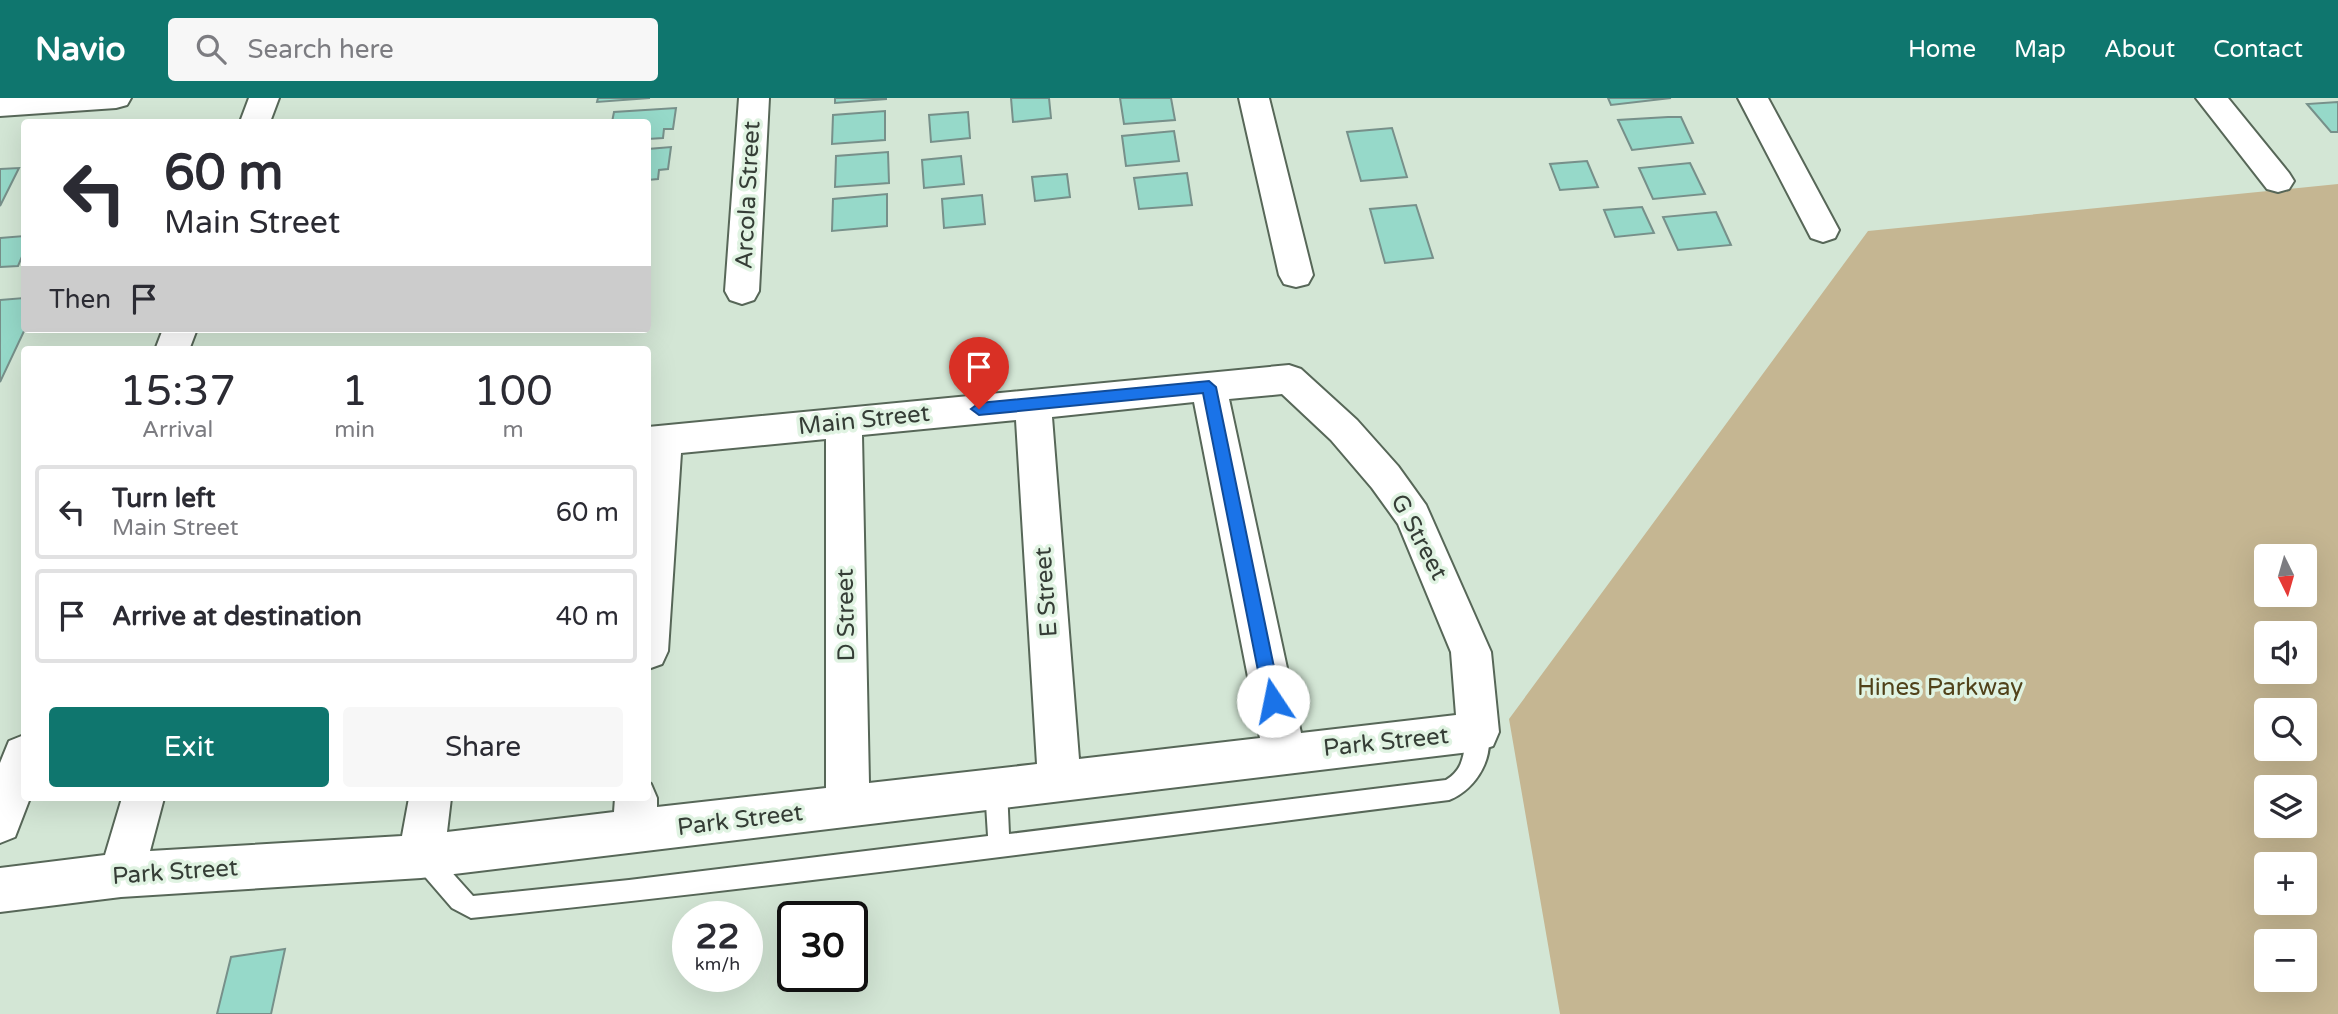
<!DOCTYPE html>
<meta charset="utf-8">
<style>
:root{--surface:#fff;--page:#f7f7f7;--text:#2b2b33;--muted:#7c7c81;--line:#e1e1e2;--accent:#0f766e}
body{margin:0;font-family:"Varela Round",sans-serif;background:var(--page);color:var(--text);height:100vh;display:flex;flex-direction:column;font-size:26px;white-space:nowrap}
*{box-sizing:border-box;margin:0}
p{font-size:23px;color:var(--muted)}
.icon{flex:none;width:38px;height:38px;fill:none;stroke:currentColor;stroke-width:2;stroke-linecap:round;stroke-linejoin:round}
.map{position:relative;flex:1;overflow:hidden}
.side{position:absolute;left:21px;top:248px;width:630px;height:455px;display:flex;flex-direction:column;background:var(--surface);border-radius:7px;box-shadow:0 7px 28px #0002}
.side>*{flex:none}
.top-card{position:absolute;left:21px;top:21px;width:630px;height:214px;border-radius:7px;box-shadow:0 7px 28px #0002;background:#fff;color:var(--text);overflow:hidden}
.needle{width:46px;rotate:175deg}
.fabs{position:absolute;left:2254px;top:446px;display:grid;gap:14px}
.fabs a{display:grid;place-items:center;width:63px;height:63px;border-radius:7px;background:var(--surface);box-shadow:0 7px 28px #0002;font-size:35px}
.speed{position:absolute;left:672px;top:803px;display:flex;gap:14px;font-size:35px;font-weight:700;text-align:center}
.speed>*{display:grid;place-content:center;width:91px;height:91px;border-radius:50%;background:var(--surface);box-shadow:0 7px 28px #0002;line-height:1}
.speed small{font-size:18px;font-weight:400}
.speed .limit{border:4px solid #111;border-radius:10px;background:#fff;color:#111}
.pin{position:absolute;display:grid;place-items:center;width:60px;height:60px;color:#fff;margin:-72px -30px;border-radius:50% 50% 50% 0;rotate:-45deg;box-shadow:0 0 7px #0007}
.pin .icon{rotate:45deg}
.me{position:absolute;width:77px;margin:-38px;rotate:349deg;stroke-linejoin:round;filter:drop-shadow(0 0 5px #0008)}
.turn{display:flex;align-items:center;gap:24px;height:147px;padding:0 28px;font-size:32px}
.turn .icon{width:91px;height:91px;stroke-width:2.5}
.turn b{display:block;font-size:49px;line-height:60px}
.then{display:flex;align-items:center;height:66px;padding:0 28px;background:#0003;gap:14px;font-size:26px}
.eta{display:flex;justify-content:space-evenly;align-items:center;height:119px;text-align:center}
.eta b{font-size:42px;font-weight:600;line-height:49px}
.action{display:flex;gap:14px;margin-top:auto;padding:14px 28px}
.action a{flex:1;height:80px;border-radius:7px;background:var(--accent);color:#fff;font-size:28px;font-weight:600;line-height:80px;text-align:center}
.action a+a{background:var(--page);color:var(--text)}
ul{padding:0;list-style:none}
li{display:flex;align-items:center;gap:21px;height:94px;margin:0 14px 10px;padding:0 14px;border:4px solid var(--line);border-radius:7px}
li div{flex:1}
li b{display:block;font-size:26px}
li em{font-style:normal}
header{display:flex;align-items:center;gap:42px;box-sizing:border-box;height:98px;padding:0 35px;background:var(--accent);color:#fff}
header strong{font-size:33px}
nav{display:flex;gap:38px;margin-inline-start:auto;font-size:24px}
.search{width:490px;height:63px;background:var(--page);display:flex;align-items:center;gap:18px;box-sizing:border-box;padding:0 24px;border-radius:7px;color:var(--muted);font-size:26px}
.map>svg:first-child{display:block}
.green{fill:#c5b692;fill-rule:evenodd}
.building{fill:#96d9c9;stroke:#77908a;stroke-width:2}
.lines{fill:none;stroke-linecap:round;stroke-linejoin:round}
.lane-casing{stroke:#576758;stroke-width:4}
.street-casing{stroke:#576758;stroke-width:4}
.secondary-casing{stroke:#576758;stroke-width:4}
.lane{fill:#fff;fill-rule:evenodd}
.street{fill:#fff;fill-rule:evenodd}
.secondary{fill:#fff;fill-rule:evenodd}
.route{fill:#1a73e8;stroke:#114b97;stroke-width:2}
.labels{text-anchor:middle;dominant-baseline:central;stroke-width:7;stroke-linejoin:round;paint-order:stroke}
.street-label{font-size:24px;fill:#353d36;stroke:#e0f3e2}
.park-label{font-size:24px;fill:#51421a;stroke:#e0f3e2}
</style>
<header>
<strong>Navio</strong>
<div class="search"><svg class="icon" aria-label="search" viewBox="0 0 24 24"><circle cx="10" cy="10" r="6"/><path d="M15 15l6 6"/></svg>Search here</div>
<nav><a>Home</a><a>Map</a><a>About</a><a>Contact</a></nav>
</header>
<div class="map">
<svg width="2338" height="916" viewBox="0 0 2338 916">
<rect width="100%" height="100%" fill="#d3e6d5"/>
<path class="green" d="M2338,86V916H1560L1509,621L1868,133ZM2266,458H2305V497H2266ZM2266,536H2305V574H2266ZM2266,612H2305V651H2266ZM2266,690H2305V728H2266ZM2266,766H2305V805H2266ZM2266,844H2305V882H2266Z"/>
<path class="building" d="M598,0H650L597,4Z
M835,0H886V1L835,5Z
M1011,0H1049L1051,20L1013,24Z
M1120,0H1171L1175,22L1124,26Z
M1608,0H1671L1611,7Z
M2338,4V34H2331L2307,6Z
M676,10L673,31H664L663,40L648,41V24H612L614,14Z
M885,13V42L832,46L833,17Z
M968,14L970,40L931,44L929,17Z
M1668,19H1681L1693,45L1632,52L1618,22Z
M1392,30L1407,79L1361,83L1347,34Z
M1174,33L1179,63L1126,68L1122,38Z
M671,49L668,71L659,72L658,81L648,82V51Z
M888,54L889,85L835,89L836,58Z
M961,58L964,86L924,90L922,62Z
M1587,63L1598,89L1560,92L1550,66Z
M1690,65L1705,96L1653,101L1639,70Z
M19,70L0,108V71Z
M1187,75L1192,107L1139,111L1134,80Z
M1067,76L1070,99L1035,103L1032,79Z
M887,96V128L832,133L833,101Z
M982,97L985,126L944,130L942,101Z
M1416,107L1433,160L1385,165L1370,111Z
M1642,109L1654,135L1615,139L1604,112Z
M1716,114L1731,147L1678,152L1663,119Z
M24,138V154L18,168L0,169V140Z
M24,200L25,231L0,284V202Z
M285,851L271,916H217L231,859Z"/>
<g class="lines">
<g class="lane-casing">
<path id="lane" d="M1478,624L1485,627C1498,656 1476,692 1449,702C1123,743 798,787 471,820L452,810L414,766L411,758L414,750L422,747L430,750L473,798L629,782L988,738L985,690L988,683L996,680L1004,683L1007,690L1009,736L1446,682C1469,668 1461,648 1471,627Z"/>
</g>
<g class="street-casing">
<path id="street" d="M0,0H131L127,7L116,10L0,18Z
M739,0H769L759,193L754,202L742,206L730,202L725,193Z
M1239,0H1269L1313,177L1308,186L1296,189L1284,186L1279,177Z
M1738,0H1768L1839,132L1835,140L1823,144L1811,140Z
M2196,0H2228L2289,75L2294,83L2289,91L2278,94L2267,91Z
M1289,267L1301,271L1357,322L1398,368L1426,407L1491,554L1499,634L1493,648L1478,653L421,780L121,799L0,814V770L105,757L122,700H164L150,753L402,738L409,700H451L447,734L614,714L615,700H648V684L651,686L657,700V709L826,690V341L681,355L668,553L662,566L648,571V329ZM1282,296L1331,342L1372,390L1398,426L1451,554L1456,617L1301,635L1229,301ZM1194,304L1260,640L1079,661L1052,319ZM1016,322L1037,666L869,685L862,337Z"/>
</g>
<g class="secondary-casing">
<path id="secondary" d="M249,0H279L270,24H240Z
M163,231H197L189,252H155Z
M24,637V700H30L15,739L0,745V665L9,643Z"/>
</g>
<use href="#lane" class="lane"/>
<use href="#street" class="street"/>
<use href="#secondary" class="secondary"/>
</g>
<path class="route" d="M1209,283L1216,289L1281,603L1279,609L1273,611L1267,609L1264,603L1203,295L979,317L971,311L979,305Z"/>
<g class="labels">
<g class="street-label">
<text transform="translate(748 97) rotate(-87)">Arcola Street</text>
<text transform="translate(864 322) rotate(-6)">Main Street</text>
<text transform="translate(1419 439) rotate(62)">G Street</text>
<text transform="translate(1046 494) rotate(-94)">E Street</text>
<text transform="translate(846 517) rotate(-91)">D Street</text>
<text transform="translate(1386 644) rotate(-6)">Park Street</text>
<text transform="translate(740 722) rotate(-7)">Park Street</text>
<text transform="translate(175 774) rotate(-4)">Park Street</text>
</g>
<g class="park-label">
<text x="1940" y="589">Hines Parkway</text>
</g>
</g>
</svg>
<div class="fabs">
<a><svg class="needle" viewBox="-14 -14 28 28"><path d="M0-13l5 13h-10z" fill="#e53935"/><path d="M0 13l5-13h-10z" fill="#7c7c81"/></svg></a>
<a><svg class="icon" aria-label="sound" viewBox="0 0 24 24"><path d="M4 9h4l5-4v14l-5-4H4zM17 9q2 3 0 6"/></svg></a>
<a><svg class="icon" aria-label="search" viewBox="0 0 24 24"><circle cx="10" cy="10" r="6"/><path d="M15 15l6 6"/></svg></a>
<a><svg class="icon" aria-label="layers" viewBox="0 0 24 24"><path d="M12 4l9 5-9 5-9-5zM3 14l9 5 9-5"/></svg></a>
<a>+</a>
<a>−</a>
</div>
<div class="speed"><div>22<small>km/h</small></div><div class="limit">30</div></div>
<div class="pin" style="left:979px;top:311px;background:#d93025"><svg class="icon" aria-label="arrive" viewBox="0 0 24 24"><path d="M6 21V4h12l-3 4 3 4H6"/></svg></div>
<svg class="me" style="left:1273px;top:603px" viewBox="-20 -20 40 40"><circle r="19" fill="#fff"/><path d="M0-13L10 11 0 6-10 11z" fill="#1a73e8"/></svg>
<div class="top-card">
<div class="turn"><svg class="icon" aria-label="left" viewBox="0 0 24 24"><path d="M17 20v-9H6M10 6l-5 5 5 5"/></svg><div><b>60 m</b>Main Street</div></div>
<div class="then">Then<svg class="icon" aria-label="arrive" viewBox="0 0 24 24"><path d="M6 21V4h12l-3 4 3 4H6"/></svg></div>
</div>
<section class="side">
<div class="eta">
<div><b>15:37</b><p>Arrival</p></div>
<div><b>1</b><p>min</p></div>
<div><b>100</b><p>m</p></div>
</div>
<ul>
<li><svg class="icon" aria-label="left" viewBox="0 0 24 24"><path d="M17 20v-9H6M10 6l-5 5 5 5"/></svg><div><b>Turn left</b><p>Main Street</p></div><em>60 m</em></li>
<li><svg class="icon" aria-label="arrive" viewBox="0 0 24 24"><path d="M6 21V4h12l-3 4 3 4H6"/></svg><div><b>Arrive at destination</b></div><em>40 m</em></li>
</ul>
<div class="action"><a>Exit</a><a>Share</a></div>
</section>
</div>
